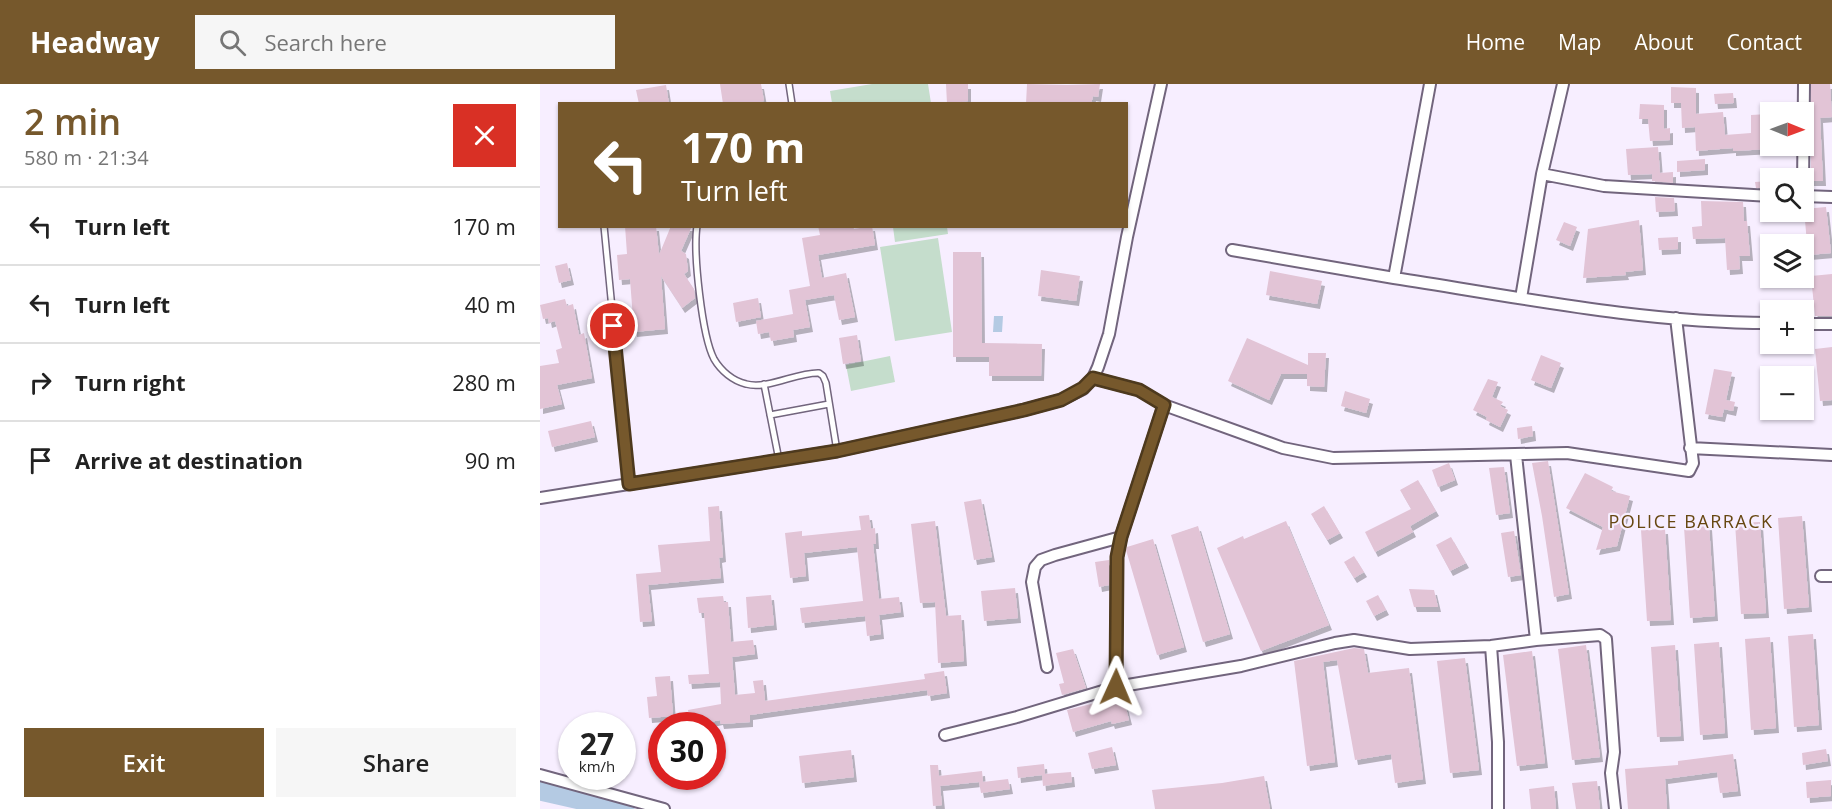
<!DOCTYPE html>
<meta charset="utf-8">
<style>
:root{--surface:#fff;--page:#f6f6f6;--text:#222;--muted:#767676;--line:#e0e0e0;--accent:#76582c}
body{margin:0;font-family:"Open Sans",sans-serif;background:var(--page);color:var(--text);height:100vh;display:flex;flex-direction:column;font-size:22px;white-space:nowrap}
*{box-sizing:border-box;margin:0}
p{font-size:20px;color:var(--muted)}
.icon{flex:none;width:33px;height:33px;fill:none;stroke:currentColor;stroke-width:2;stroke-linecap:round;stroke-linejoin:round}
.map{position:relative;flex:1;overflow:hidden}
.sheet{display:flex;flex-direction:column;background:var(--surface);width:540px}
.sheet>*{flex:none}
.banner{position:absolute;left:18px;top:18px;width:570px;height:126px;border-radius:0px;box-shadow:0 2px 4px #0004;background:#76582c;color:#fff;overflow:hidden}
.needle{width:39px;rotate:91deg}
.controls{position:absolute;left:1220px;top:18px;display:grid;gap:12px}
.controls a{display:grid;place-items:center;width:54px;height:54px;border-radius:0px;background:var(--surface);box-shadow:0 2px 4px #0004;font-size:30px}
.speed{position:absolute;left:18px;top:628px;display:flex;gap:12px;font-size:30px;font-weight:700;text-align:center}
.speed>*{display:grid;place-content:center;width:78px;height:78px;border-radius:50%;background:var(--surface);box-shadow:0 2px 4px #0004;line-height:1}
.speed small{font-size:15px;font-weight:400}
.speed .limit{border:9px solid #d22;background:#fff;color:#111}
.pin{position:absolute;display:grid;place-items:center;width:51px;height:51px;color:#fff;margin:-26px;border:3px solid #fff;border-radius:50%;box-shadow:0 2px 6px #0007}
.me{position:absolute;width:66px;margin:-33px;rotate:1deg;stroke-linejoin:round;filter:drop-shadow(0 0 4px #0008)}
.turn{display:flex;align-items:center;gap:21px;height:126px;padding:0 24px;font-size:27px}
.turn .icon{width:78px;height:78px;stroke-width:2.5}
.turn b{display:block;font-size:42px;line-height:51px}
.round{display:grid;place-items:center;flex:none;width:63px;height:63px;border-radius:0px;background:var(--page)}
.head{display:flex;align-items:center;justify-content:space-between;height:102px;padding:0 24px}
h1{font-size:36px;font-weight:600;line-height:45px;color:var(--accent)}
.cta{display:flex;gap:12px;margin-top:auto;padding:12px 24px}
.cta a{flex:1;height:69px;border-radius:0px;background:var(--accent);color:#fff;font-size:24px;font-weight:600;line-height:69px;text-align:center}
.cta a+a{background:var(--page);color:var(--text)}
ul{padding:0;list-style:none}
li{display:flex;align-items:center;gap:18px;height:78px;padding:0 24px;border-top:2px solid var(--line)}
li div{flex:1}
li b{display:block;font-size:22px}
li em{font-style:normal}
header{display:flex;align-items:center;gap:36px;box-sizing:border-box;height:84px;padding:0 30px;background:var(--accent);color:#fff}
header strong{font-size:28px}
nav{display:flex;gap:33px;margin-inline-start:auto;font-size:21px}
.search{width:420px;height:54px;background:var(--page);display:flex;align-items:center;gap:15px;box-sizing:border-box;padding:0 21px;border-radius:0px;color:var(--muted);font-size:22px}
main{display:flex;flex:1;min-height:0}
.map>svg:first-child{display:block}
.green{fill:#c5ddcc}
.water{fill:#b4cae3}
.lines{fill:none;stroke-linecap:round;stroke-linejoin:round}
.river{stroke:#b4cae3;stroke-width:21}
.building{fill:#e2c4d6;filter:url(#shadow)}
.lane-casing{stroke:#72657d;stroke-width:8}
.street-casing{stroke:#72657d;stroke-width:14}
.lane{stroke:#fff;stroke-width:5}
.street{stroke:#fff;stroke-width:10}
.route-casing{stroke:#4d391d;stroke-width:15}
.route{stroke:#76582c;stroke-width:10}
.labels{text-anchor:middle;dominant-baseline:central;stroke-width:4.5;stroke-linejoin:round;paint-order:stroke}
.neighbourhood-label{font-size:18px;letter-spacing:1.5px;fill:#674711;stroke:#f7eeff}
</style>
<header>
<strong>Headway</strong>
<div class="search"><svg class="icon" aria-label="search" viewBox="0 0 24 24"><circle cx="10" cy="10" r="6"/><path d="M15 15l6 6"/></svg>Search here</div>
<nav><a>Home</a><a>Map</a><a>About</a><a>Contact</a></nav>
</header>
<main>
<section class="sheet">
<div class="head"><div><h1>2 min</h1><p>580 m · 21:34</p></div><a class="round" style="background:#d93025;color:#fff"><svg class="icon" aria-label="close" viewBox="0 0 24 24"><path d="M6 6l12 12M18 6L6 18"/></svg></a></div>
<ul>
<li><svg class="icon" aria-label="left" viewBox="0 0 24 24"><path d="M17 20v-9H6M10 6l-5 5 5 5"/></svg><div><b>Turn left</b></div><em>170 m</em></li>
<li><svg class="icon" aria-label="left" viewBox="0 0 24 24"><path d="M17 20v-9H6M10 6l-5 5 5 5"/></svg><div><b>Turn left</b></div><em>40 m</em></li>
<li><svg class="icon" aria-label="right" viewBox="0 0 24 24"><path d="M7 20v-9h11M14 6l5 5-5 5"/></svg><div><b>Turn right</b></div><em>280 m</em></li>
<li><svg class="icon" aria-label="arrive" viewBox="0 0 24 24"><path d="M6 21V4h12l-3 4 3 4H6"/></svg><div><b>Arrive at destination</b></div><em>90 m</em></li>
</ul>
<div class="cta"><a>Exit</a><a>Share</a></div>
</section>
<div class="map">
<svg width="1292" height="725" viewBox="0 0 1292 725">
<defs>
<filter id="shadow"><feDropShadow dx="3" dy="5" stdDeviation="0" flood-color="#0004"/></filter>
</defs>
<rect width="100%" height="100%" fill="#f7eeff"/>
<path class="green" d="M332,0H388L391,19H292L290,7Z
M353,143H407L408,150L355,158Z
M398,154L412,248L355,257L340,163Z
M350,272L355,298L311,307L306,281Z"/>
<path class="water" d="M454,232H463L462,248H453Z"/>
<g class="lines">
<path class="river" d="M0,706L84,725"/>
</g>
<path class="building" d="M180,0H221L224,17L207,20H183Z
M406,0H428V17L407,20Z
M487,0L527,1L560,0L558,13L553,12L551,20H486Z
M1271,0H1290L1292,33L1280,34L1283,97H1271Z
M126,1L129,20H99L96,6Z
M1131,3L1156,4V30L1183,28L1185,51L1211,49V31L1228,30L1230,65L1193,67V64L1156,67L1155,43L1142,44L1141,19H1131Z
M1193,9L1194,19L1175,20L1174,10Z
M1100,20L1124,21V45L1130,44V56L1110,57L1108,35H1099Z
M1118,63L1120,89L1133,88V99L1112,97V90L1088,91L1086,65Z
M1165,75V86L1137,88V77Z
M1230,97V104H1216L1215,98Z
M1115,113L1134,114L1135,127L1116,128Z
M1161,117L1203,118L1204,137H1207L1210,172H1199L1200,185L1187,186L1185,154L1153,155L1152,143L1162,142Z
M1286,123L1291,169L1268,171L1264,125Z
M1099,136L1103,186L1085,188L1086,191L1043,194L1048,145Z
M1024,138L1037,143L1030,162L1016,156Z
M85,142H116L119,171L131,142H152L141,167L146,170L148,187L144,190L154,205L155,214L142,224L121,192L125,245L94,248L90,195L79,196L77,171L87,170Z
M278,142H313L314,145L332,142L335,161L278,171L282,194L306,189L315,233L299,236L294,211L265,216L270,243L253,246L254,253L231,257L229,248L218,250L216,237L253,230L249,206L270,202L262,154L280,151Z
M1138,153V165L1119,166L1118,154Z
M413,168H441L442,259L502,260L501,292H449V273H413Z
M27,179L31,196L19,199L15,182Z
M501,186L540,192L536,217L498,212Z
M730,187L782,197L777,220L726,211Z
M1292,190V232H1275L1271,192Z
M218,214L221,233L196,238L193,219Z
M25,215L27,222L33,220L39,251L44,249L52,294L17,301L22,320L0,325V282L19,279L16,266L22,264L15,237L9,239L8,234L3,235L0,221Z
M317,251L321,277L303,280L299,254Z
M707,254L768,281V269H786L784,303L767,302V290H741L729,316L688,297Z
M1292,263V316L1280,317L1275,265Z
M1001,271L1021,279L1011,304L991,296Z
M1174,285L1192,288L1186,316L1195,318L1193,327L1184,325L1182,333L1165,330Z
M948,295L958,298L952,313L963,318L960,322L968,326L960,343L946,336L947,333L933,326Z
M805,307L830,315L826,329L801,322Z
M51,337L55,353L12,363L8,347Z
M992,342L993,352L978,355L977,344Z
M1008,377L1029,510L1014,513L1002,432L992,379Z
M909,379L915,396L898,403L892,386Z
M964,383L970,429L956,431L949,384Z
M1045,389L1073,403L1071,407L1090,412L1077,462L1056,466L1063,443L1026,424Z
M878,396L896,427L870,442L873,448L835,468L825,448L871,425L860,406Z
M441,415L452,473L434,476L424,418Z
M179,422L183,473L179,474L181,494L108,501L112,537L100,538L96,490L121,488L118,461L170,457L168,423Z
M784,422L800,449L787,456L771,430Z
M329,431L331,445L335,444L336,460H333L339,515L359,513L361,528L339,531L341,550L327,552L325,532L262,539L260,524L323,517L317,463L264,469L266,492L250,494L245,449L262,447V452L321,446L319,432Z
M1262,432L1269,523L1244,525L1238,434Z
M395,437L406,532L421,531L424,577L398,579L395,518L380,519L371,440Z
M746,437L789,541L721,567L677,464L703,452L704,455Z
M1220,438L1226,529L1201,530L1195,439Z
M1169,441L1175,532L1150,534L1144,443Z
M658,442L690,550L663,558L631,451Z
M1125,445L1131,536L1107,537L1101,446Z
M974,447L981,491L968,493L961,449Z
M911,453L926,479L910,487L896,461Z
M613,455L644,563L617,571L586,466L587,463Z
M814,472L824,488L814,494L804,478Z
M569,476V501L559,503L555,478Z
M475,504L478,534L444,537L441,507Z
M869,505L894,506L898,523H874Z
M231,511L234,541L208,544L206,513Z
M838,511L846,526L834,532L826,517Z
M183,512L184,518H188L191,558L213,556L215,570L192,573L195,611L215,609L213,597L223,596L225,617L385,595L384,590L404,587L407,609L388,612L387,606L210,631V638L181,640L180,636L151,642L148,626L181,620L180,598L149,600L148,591L169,590L164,529H159L157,514Z
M1273,550L1279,641L1254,643L1248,552Z
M1230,553L1236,644L1211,646L1205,555Z
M1179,558L1185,649L1160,651L1154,560Z
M1046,561L1060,673L1032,676L1018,565Z
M1135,561L1141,652L1117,653L1111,563Z
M814,564L824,565L828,589L869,584L883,695L855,699L851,670L815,676L797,576L783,578L795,678L767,682L754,577Z
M533,565L546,604L522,611L519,600L524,599L516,569Z
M992,567L1005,679L977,682L963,571Z
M925,574L939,686L910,689L897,577Z
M130,592L133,632L109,634L107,613L117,612L115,593Z
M583,612L589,636L572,640L571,637L533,648L527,626Z
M572,663L576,681L552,685L548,669Z
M1286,665L1288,677L1263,681L1262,669Z
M311,666L314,693L262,699L259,672Z
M1193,670L1198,707L1180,709L1177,688L1125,695L1127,725H1088L1085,685L1138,681V677Z
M504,680L505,690L531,688L532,698L503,702L502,691L478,694L477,683Z
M390,681H398L399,692L442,687L443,698L468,695L470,705L441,709L439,698L400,702L402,721L393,722Z
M724,692L730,725H615L612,706L682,699Z
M1291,696V712L1267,714L1266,698Z
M1057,697L1060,725H1036L1032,699Z
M1014,702L1016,725H991L989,705Z"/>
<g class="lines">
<g class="lane-casing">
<path id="lane" d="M249,0L252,20
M64,142L89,400
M157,142C153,169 162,252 174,275C181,287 193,297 206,300C228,306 257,288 279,289L283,292L286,299L297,367
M224,300L239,376
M230,331L289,320"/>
</g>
<g class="street-casing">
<path id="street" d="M1002,90L1064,102L1230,112
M1263,104L1264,0
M1263,112L1292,113
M692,166L854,194L890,0
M854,194C978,213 1104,239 1230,239
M981,214L1002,90L1023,0
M1263,240H1292
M553,294L599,306L624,321L743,364L793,374L1027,369L1149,387L1153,379L1136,234
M1150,364L1292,371
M976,371L996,556
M0,414L297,367L484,326L521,316L543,305L553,294L558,283L569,250L587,153L621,0
M1281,492H1292
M951,562L958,658V725
M507,583L492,498L495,483L501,476L515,471L581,453
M576,603L577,473L581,453L624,321
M405,651L477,633L576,603L701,582L795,559L814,556L870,565L951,562L996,556L1060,551L1066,555L1074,668L1071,689L1075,725
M0,691L124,725"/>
</g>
<use href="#lane" class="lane"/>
<use href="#street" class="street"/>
</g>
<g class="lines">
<g class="route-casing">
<path id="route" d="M73,242L89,400L297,367L484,326L521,316L543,304L553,294L599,306L624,321L581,453L577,473L576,603"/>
</g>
<use href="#route" class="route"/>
</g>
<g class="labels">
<g class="neighbourhood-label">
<text x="1151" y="437">POLICE BARRACK</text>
</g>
</g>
</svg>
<div class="controls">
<a><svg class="needle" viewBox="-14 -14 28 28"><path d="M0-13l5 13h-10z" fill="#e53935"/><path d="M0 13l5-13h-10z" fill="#767676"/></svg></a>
<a><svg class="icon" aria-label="search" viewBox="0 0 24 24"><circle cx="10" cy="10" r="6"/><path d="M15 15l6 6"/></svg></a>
<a><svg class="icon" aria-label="layers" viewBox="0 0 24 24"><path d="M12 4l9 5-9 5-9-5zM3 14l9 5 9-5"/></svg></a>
<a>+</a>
<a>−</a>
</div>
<div class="speed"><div>27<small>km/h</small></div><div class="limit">30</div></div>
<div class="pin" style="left:73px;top:242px;background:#d93025"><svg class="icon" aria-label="arrive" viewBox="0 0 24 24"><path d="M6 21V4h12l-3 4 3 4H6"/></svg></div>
<svg class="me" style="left:576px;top:603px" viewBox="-20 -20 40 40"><path d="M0-17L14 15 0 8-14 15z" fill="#76582c" stroke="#fff" stroke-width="4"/></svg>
<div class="banner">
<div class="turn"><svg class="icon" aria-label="left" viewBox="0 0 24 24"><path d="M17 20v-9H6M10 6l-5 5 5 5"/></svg><div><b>170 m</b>Turn left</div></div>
</div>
</div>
</main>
